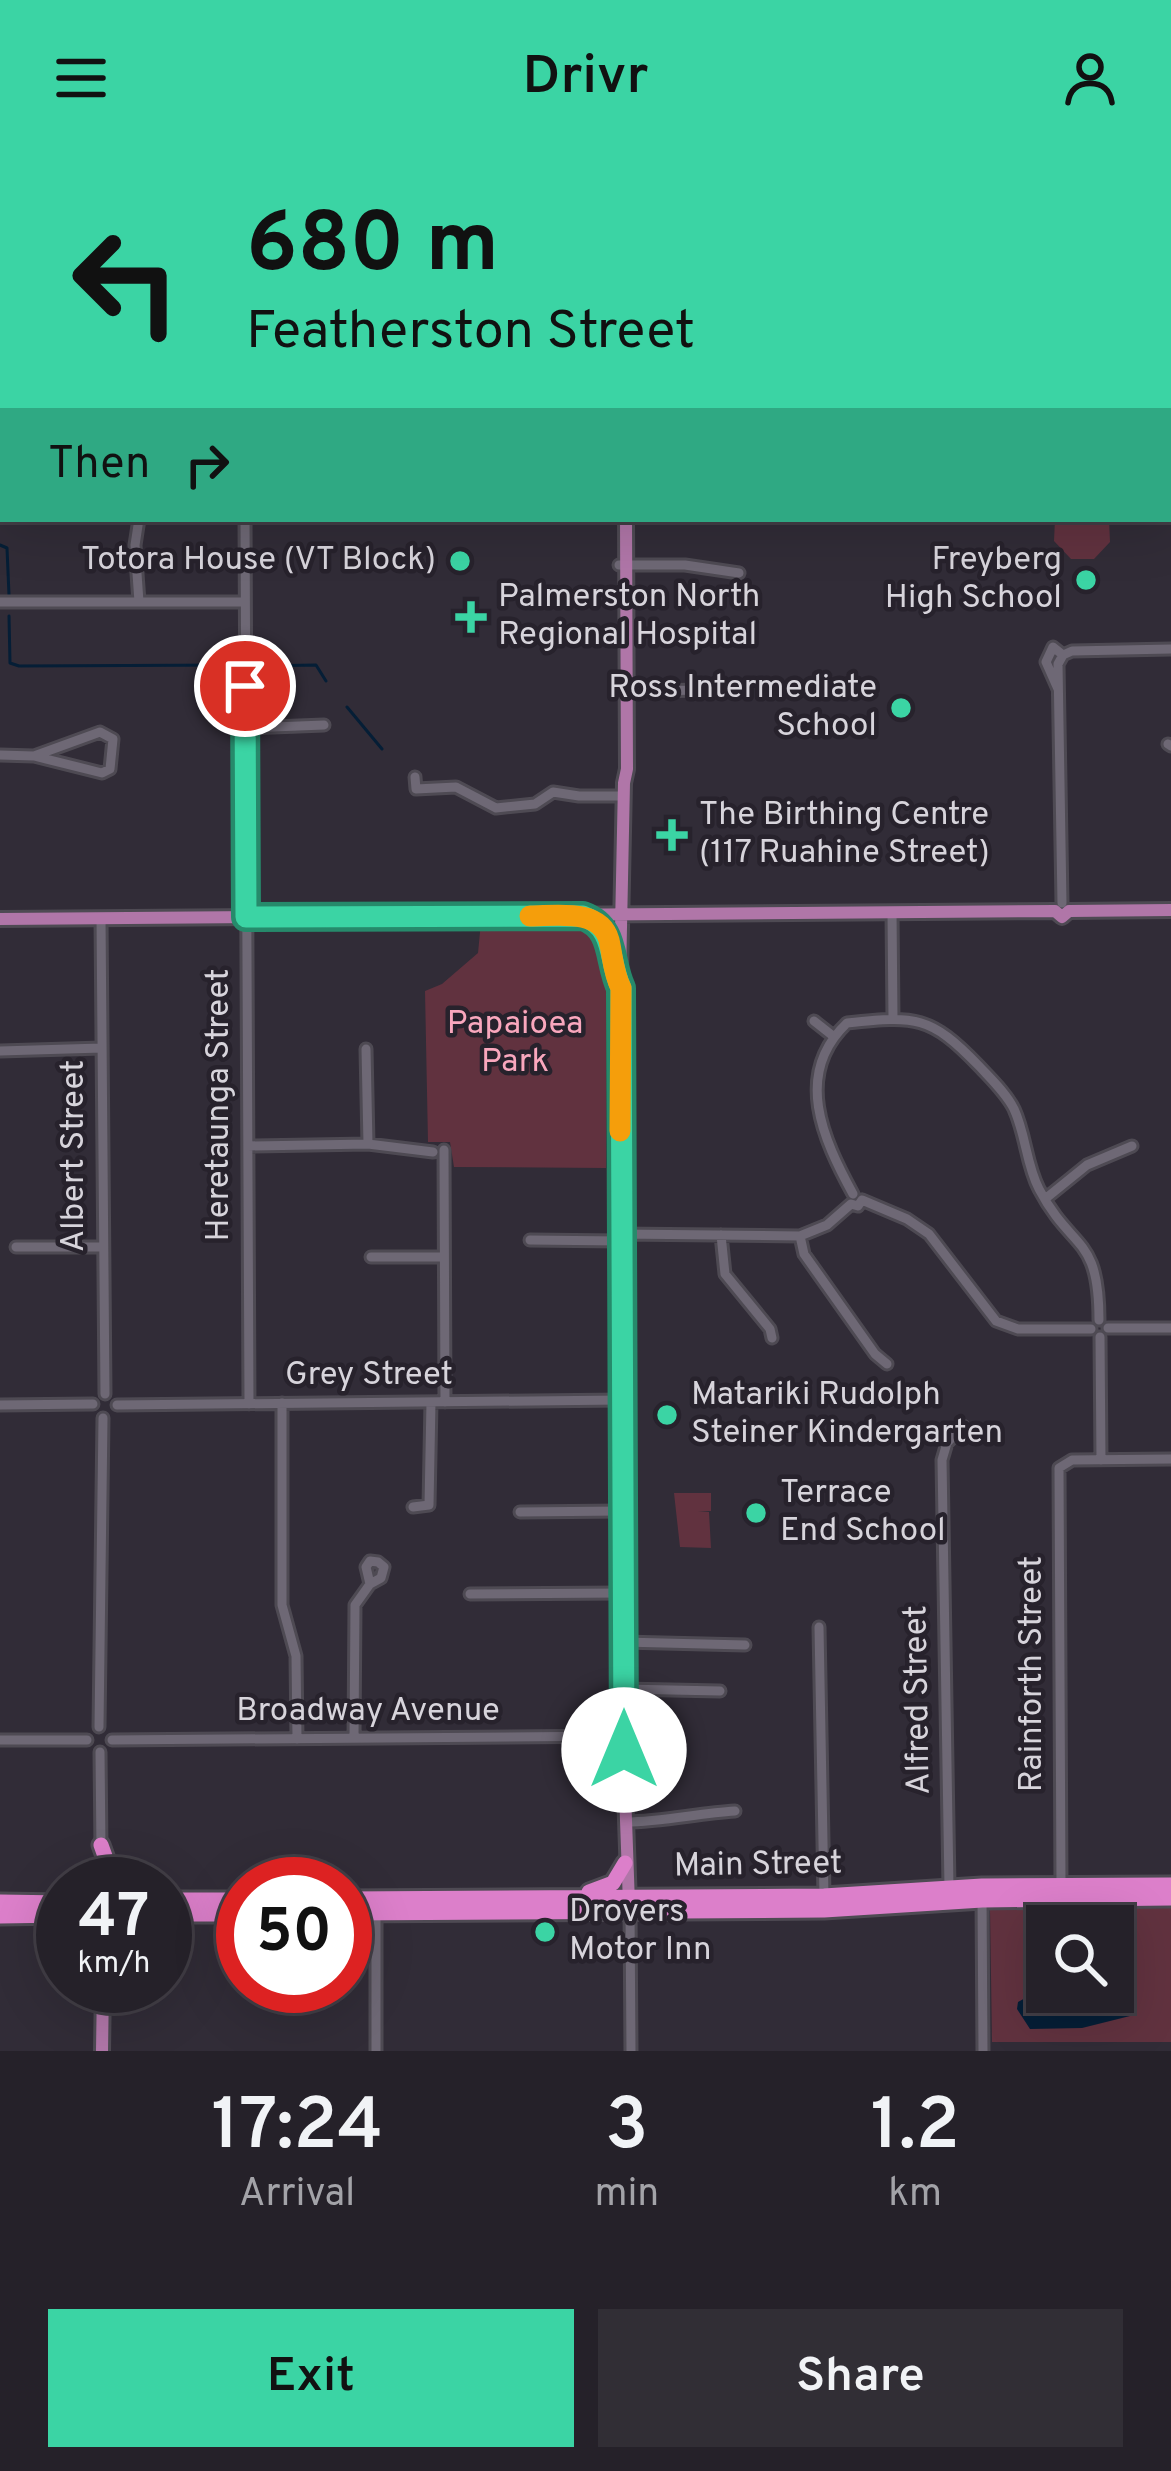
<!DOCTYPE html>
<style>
:root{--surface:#252129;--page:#312e35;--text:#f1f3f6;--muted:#a3a3a8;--line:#423e46;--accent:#3bd4a4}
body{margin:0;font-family:Overpass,sans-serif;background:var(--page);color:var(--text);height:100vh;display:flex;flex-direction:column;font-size:45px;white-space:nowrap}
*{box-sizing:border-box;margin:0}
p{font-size:39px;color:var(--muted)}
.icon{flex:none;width:66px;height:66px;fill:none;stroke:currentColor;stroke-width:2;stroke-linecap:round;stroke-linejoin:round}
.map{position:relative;height:1895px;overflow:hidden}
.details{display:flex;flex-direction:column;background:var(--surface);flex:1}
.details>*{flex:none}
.hud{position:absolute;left:0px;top:0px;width:1173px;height:366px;box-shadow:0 12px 48px #0002,0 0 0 3px var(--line);background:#3bd4a4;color:#111;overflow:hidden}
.tools{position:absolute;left:1026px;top:1749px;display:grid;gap:24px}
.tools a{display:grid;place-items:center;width:108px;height:108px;border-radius:0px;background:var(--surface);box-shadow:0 12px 48px #0002,0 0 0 3px var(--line);font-size:60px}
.speed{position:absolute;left:36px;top:1701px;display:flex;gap:24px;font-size:60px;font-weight:700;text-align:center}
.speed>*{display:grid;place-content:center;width:156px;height:156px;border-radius:50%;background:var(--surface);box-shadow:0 12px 48px #0002,0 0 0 3px var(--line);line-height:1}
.speed small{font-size:30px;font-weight:400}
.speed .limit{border:18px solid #d22;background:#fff;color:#111}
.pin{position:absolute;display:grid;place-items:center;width:102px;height:102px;color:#fff;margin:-51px;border:6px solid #fff;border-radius:50%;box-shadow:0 3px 12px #0007}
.me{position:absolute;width:132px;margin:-66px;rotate:0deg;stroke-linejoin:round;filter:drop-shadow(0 0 9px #0008)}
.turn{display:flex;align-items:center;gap:42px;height:252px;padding:0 48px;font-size:54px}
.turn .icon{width:156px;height:156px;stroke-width:2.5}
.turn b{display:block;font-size:84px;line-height:102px}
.then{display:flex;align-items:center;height:114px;padding:0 48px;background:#0003;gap:24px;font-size:45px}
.eta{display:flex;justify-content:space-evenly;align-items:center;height:204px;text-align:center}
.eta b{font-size:72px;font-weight:600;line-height:84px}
.primary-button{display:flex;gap:24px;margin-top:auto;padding:24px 48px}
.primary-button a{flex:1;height:138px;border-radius:0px;background:var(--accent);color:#111;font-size:48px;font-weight:600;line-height:138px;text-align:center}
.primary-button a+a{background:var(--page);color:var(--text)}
header{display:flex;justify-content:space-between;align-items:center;height:156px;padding:0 48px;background:var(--accent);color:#111;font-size:54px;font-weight:600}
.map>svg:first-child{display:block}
.green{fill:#61323f;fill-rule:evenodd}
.water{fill:#051e36}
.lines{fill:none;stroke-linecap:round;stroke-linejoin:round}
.stream{stroke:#051e36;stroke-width:3}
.minor-casing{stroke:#4e4a53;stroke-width:15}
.major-casing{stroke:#4e4a53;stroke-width:18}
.highway-casing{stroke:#4e4a53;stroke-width:21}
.minor{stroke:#6e6875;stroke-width:9}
.major{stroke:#b076a8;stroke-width:12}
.highway{stroke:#dc7fca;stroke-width:15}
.route-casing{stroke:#268a6b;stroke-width:30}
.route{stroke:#3bd4a4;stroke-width:21}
.slow{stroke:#f59e0b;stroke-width:21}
.poi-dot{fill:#3bd4a4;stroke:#27222c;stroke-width:4.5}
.labels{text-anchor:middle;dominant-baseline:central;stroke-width:9;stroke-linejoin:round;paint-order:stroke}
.poi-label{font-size:33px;fill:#d7d4db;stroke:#27222c;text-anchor:start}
.park-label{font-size:33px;fill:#f9a7bd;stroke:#27222c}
.street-label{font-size:33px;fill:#d7d4db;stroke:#27222c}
</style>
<header><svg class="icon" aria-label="menu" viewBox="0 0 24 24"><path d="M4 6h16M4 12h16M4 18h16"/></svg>Drivr<svg class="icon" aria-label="person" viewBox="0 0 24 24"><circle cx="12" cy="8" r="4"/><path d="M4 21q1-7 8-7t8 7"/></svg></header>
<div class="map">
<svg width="1171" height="1895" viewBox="0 0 1171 1895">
<rect width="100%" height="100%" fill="#312c37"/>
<path class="green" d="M1055,363H1109L1110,386L1094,403H1071L1054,385Z
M607,765L606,1012L454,1011L450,986H428L425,835L442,828L478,797L481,766Z
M674,1337H711V1355H698L709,1356L711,1392L680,1391Z
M1171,1752V1886H992L990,1753ZM1047,1770H1113V1836H1047Z"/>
<path class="water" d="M1027,1841C1050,1850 1074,1848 1099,1843L1109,1857L1132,1853L1134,1859L1082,1872L1030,1873L1017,1853L1018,1846Z"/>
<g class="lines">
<path class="stream" d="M0,389L7,392L9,439
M9,460L10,507L19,510L234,509
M259,510L316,509L326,525
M347,551L382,593"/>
<g class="minor-casing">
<path id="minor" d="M244,0V3
M0,82H3
M0,204H3
M0,333H3
M245,363L249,1248
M619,409H685L739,417
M0,446H245
M139,446L135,389L139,363
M1058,533L1046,506L1053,491L1063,499
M627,535L711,534
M246,572L324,569
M1168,588L1171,590
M0,599L34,600L100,576L113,583L110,613L102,617L34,600
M415,621L416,633L456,631L496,652L535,648L553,636L579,640H624
M1062,747L1058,508L1063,499L1072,495L1171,493
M892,756L893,862
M101,762L105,1238
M814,865L833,880
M366,893L368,988
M0,895L102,892
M248,990L368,988L433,996
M444,994L445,1246
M853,1038C823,983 793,918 847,867C916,860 930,859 979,910C991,923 1006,937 1014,953C1026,979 1026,1008 1039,1033C1072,1096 1099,1078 1099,1164
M1045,1043L1087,1009L1132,990
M862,1044L907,1063L929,1078L996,1165L1018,1173H1091
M621,1078L800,1080L827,1069L851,1048L858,1050L862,1044
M721,1079L725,1118L770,1173L772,1182
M800,1080L804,1098L875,1198L887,1208
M530,1084L620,1085
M16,1091H103
M371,1101H444
M1108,1172H1171
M1100,1181L1101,1304
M282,1247V1449L296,1500L297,1583
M0,1249L93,1248
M117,1249L622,1244
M413,1351L429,1349L431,1246
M520,1356L621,1355
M470,1438L623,1437
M819,1471L824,1740
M623,1486L745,1489
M623,1533L720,1535
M99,1571L103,1262
M354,1582L355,1449L370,1428L381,1422L384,1411L378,1406L370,1405L366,1411L370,1428
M0,1584H87
M112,1584L623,1580
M100,1596L101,1692
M625,1666C664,1666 698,1657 735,1655
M1061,1729L1059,1312L1072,1304L1171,1303
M949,1731L942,1304L947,1287L963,1270
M982,1741L983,1895
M630,1755L631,1895
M376,1757V1895"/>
</g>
<g class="major-casing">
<path id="major" d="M624,0V3
M626,363L627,613L624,627L619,868L623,1580L629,1748
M0,763L1055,755L1062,761L1069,755L1171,754
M589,763L607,778L612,814L619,828
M102,1895L103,1830"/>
</g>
<g class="highway-casing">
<path id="highway" d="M101,1689L115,1728
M92,1728L100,1717
M589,1736L613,1727L625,1707
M345,1743L824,1740L982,1730L1171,1729
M165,1744H243
M0,1746L63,1747
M345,1757L824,1754L982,1744L1171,1742
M165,1758H243
M0,1760L63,1759"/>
</g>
<use href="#minor" class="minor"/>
<use href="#major" class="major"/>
<use href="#highway" class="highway"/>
</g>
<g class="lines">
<g class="route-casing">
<path id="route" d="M245,530L246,761L583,760C616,772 608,805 621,832L624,1594"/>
</g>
<use href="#route" class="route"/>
<path class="slow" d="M530,760C556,760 600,752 609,784C613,802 613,816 621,832L620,975"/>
</g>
<g class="poi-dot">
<circle cx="460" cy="405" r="12"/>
<circle cx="1086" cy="424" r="12"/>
<path d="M465 443h12v12h12v12h-12v12h-12v-12h-12v-12h12z"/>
<circle cx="901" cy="552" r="12"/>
<path d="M666 661h12v12h12v12h-12v12h-12v-12h-12v-12h12z"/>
<circle cx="667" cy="1259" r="12"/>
<circle cx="756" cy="1357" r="12"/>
<circle cx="545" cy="1776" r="12"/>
</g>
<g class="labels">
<g class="poi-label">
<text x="436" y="405" text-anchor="end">Totora House (VT Block)</text>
<text x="1062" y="405" text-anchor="end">Freyberg<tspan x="1062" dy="38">High School</tspan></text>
<text x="498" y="442">Palmerston North<tspan x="498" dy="38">Regional Hospital</tspan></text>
<text x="877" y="533" text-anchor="end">Ross Intermediate<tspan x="877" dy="38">School</tspan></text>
<text x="699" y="660">The Birthing Centre<tspan x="699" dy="38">(117 Ruahine Street)</tspan></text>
<text x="691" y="1240">Matariki Rudolph<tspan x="691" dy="38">Steiner Kindergarten</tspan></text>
<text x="780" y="1338">Terrace<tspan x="780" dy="38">End School</tspan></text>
<text x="569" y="1757">Drovers<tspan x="569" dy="38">Motor Inn</tspan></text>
</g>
<g class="park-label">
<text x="515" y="869">Papaioea<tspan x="515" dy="38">Park</tspan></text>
</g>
<g class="street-label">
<text transform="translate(220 949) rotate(-90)">Heretaunga Street</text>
<text transform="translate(75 1000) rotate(-90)">Albert Street</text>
<text x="369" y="1220">Grey Street</text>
<text transform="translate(1033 1518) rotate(-90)">Rainforth Street</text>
<text transform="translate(919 1544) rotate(-91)">Alfred Street</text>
<text x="368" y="1556">Broadway Avenue</text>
<text transform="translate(758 1710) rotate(-1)">Main Street</text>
</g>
</g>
</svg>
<div class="tools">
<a><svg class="icon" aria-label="search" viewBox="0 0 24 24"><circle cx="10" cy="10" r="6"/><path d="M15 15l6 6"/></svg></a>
</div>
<div class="speed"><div>47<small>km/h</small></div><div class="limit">50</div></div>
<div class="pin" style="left:245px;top:530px;background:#d93025"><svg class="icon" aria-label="arrive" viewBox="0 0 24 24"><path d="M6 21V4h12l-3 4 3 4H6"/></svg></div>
<svg class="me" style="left:624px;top:1594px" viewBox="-20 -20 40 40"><circle r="19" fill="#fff"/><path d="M0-13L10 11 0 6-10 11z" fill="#3bd4a4"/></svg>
<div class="hud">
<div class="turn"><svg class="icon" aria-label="left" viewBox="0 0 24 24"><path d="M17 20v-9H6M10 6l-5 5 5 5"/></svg><div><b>680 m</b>Featherston Street</div></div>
<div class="then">Then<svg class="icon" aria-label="right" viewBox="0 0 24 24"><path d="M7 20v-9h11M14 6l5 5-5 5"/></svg></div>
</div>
</div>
<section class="details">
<div class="eta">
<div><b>17:24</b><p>Arrival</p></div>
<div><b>3</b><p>min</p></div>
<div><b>1.2</b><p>km</p></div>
</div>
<div class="primary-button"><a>Exit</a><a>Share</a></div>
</section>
